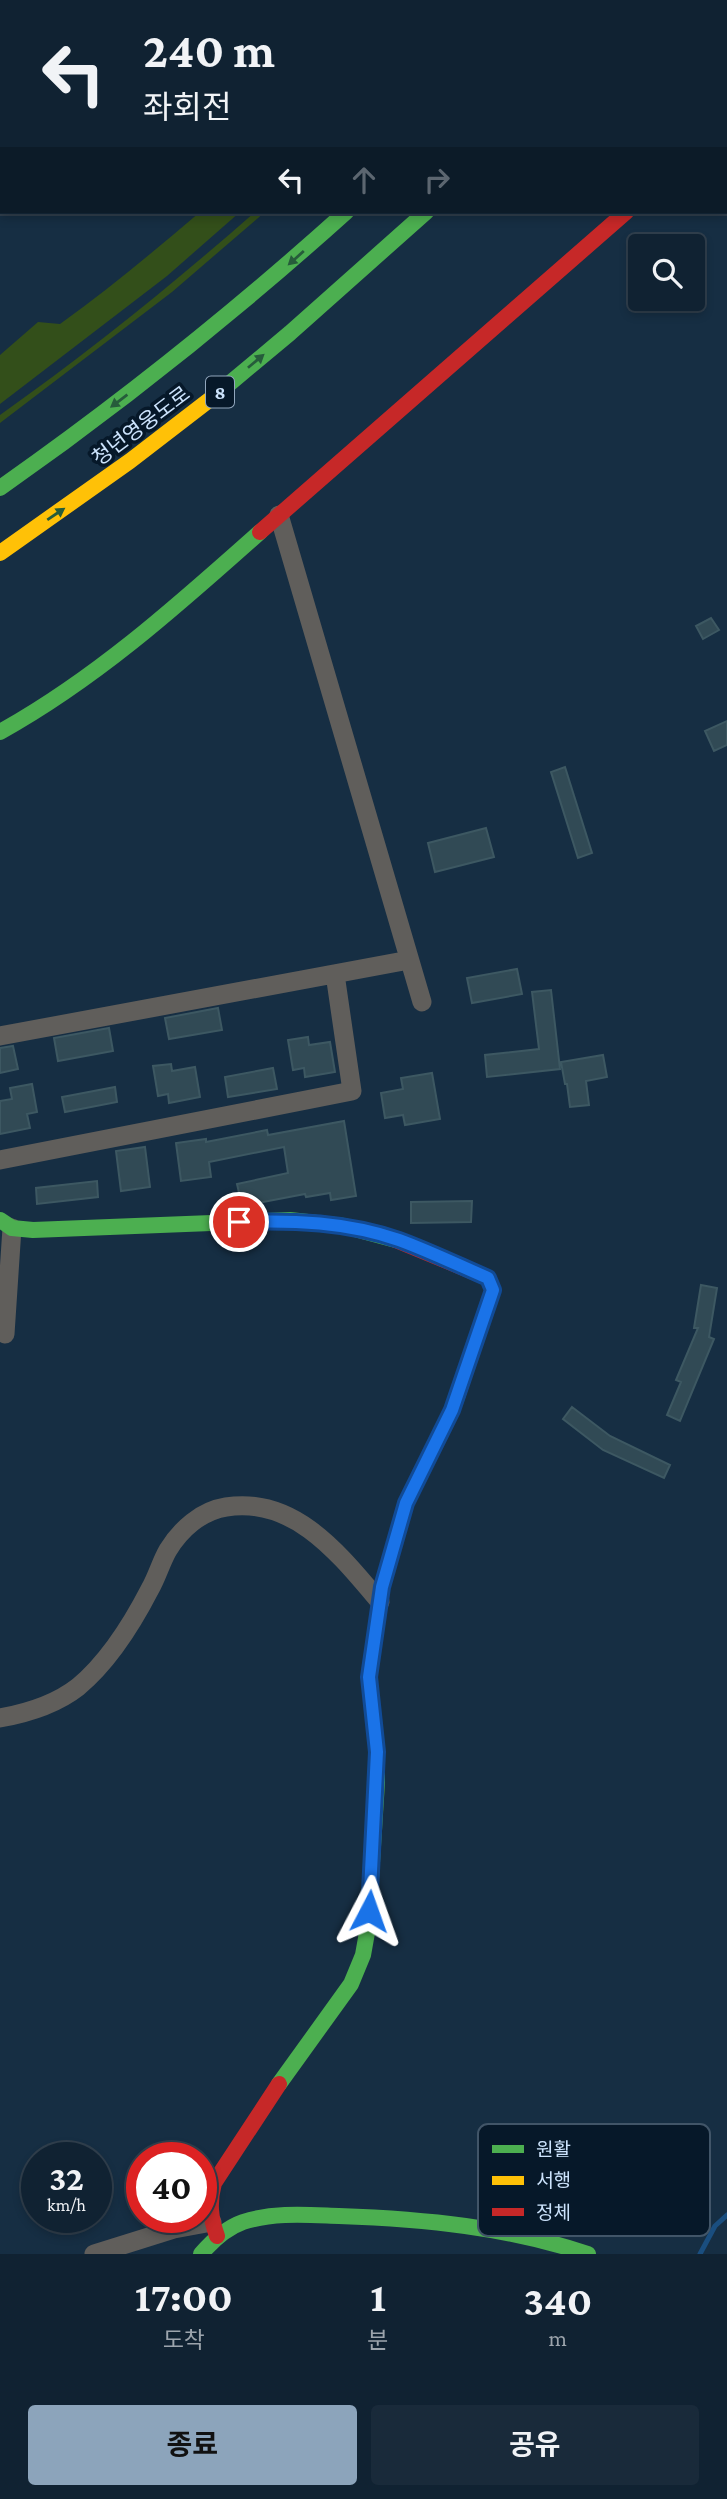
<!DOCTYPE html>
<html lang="ko">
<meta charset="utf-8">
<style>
:root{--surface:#102232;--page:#192a3a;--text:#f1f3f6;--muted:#9ca4ac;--line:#303f4d;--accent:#8ca4bb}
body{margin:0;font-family:"Crimson Pro","Noto Sans KR",serif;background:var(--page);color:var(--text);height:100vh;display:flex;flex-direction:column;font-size:26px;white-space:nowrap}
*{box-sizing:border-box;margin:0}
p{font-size:23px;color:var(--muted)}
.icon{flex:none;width:38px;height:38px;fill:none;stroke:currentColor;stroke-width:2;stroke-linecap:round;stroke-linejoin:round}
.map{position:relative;height:2254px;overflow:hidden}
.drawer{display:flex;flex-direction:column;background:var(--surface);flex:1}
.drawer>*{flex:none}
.banner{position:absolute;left:0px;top:0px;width:728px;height:214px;box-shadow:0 4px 10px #0003,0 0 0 2px var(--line);background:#102232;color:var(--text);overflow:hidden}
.fabs{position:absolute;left:628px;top:234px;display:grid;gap:14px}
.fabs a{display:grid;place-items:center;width:77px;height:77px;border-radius:7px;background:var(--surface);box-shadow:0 4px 10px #0003,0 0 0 2px var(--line);font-size:35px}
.speed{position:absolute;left:21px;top:2142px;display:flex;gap:14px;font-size:35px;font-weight:700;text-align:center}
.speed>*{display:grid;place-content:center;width:91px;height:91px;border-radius:50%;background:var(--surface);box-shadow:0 4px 10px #0003,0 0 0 2px var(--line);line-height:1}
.speed small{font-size:18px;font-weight:400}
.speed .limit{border:10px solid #d22;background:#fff;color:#111}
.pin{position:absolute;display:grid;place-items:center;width:60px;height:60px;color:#fff;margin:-30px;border:4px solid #fff;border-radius:50%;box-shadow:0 2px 7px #0007}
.me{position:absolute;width:77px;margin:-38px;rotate:4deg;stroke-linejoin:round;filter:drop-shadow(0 0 5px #0008)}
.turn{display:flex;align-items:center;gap:24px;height:147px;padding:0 28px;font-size:32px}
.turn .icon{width:91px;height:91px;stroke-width:2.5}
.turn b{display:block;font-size:49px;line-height:60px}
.lanes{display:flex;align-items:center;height:66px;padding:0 28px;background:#0003;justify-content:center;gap:35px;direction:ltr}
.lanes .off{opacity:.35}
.eta{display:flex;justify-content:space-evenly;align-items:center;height:119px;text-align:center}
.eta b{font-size:42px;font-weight:700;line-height:49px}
.button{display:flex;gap:14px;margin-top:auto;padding:14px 28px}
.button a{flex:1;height:80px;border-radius:7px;background:var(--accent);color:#111;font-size:28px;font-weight:700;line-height:80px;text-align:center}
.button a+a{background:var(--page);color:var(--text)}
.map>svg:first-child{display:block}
.green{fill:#334f1a}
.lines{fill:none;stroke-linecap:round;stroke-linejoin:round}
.stream{stroke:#1a4e7f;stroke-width:5}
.building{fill:#314a55;stroke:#3d5862;stroke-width:2}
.street{stroke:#605e5b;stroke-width:19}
.fast{stroke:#4caf50;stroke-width:16}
.slow{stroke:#ffc107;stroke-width:16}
.jam{stroke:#c62828;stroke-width:16}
.oneway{fill:#265c3b}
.route-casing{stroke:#114b97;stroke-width:18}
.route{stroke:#1a73e8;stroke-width:12}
.labels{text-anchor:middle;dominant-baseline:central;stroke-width:7;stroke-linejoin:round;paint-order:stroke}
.shield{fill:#061829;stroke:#91a6bd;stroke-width:2}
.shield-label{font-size:19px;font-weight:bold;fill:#cce3fc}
.street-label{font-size:21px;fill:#cce3fc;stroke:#061829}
.key{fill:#061829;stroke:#415568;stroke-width:2}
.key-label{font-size:19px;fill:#cce3fc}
</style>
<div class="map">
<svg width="727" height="2254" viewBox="0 0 727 2254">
<rect width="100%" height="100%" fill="#162e43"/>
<path class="green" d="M200,212H240L167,276L0,404V355L38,322L60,324C109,289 154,251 200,212Z
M255,212H265L172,292L0,423V415C89,352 173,284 255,212Z"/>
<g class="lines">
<path class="stream" d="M329,2L330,0
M0,189L2,188
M700,2254L715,2226L727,2215"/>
</g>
<path class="building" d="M711,618L719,630L703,639L696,626Z
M727,721V745L714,751L705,731Z
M565,767L592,853L578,858L551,772Z
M486,828L494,857L435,872L428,843Z
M517,969L522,994L472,1003L467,978Z
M551,990L560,1069L487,1077L485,1055L539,1049L532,992Z
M218,1008L222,1030L169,1039L165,1018Z
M109,1028L113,1051L58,1061L54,1038Z
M308,1037L309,1045L330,1042L335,1072L305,1077L304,1068L293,1070L288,1040Z
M13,1046L18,1069L0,1073V1048Z
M603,1055L607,1077L586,1081L589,1105L570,1107L567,1084H565L561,1062Z
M171,1064L172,1071L195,1067L200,1097L169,1103L168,1094L158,1096L153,1066Z
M273,1068L277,1089L228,1097L225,1077Z
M432,1073L440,1119L405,1125L403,1115L385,1118L381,1093L403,1089L401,1078Z
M32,1084L37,1112L27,1114L30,1128L0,1134V1101L12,1099L10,1088Z
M115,1087L117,1102L65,1112L62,1097Z
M344,1121L356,1196L331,1200L330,1193L306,1197L305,1194L242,1206L237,1184L288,1173L284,1147L209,1162L211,1177L181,1181L176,1143L206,1139V1142L267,1130L268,1135Z
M145,1147L150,1187L121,1191L116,1151Z
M97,1181L98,1197L37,1204L36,1188Z
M472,1201L471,1222L411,1223V1202Z
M701,1285L717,1288L709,1337L714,1339L680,1421L667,1415L681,1382L676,1380L698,1328H694Z
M572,1407L610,1436L670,1465L664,1478L603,1450L563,1419Z"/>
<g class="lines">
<path class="street" d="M279,515L422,1002
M0,1036L409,960
M0,1160L352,1091L335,974
M5,1334L12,1228
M0,1718C28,1713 55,1705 78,1687C108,1662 132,1624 150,1589C157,1577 161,1562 168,1550C181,1529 201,1511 226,1507C295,1496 340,1555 380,1602
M94,2254L174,2229L212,2222"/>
<path class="fast" d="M625,2L627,0
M726,123L727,122
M217,394L290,333L426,212
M0,488C121,403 236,311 346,212
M0,732C97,678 178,605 260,532
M0,1220L12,1228L33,1230L290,1220L344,1226L396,1240
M279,2084L351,1984L363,1955L368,1927L377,1782V1752L369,1677L382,1587L406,1503L452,1410L458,1394
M201,2254C213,2240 226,2228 243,2222C274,2212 308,2215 339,2216C425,2219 507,2227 588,2254"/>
<path class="slow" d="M554,2L556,0
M0,553L130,461L217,394"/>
<path class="jam" d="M260,532L626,212
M396,1240L488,1278L493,1290L458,1394
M217,2236C210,2217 209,2202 214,2183L279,2084"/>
</g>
<defs><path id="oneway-solid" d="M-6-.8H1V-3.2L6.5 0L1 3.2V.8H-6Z" transform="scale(1.75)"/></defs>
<g class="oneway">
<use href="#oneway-solid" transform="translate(296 258) rotate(138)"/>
<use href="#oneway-solid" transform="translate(256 361) rotate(-40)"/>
<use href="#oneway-solid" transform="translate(119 401) rotate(143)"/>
<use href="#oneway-solid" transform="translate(56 514) rotate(-34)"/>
</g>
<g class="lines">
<g class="route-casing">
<path id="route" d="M239,1222C293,1220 347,1222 399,1240C429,1251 458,1265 488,1278L493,1290L452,1410L406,1503L382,1587L369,1677L377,1752L369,1911"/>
</g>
<use href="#route" class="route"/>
</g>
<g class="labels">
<rect class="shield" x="206" y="376.5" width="28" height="31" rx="5"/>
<g class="shield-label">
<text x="220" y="392">8</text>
</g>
<g class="street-label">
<text transform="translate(141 426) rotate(-37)">청년영웅도로</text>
</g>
</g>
<rect x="478" y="2124" width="232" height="112" rx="10" class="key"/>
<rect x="492" y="2145" width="32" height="8" fill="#4caf50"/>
<rect x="492" y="2176" width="32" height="9" fill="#ffc107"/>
<rect x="492" y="2208" width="32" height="8" fill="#c62828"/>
<g class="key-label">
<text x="536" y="2156">원활</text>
<text x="536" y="2187">서행</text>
<text x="536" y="2219">정체</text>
</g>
</svg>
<div class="fabs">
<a><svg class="icon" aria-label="search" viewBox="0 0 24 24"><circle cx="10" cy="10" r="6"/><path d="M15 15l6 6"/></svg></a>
</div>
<div class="speed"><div>32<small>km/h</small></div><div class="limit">40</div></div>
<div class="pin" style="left:239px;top:1222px;background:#d93025"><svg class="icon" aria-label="arrive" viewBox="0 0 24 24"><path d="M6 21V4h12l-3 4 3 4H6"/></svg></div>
<svg class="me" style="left:369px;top:1911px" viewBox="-20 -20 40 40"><path d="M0-17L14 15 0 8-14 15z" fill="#1a73e8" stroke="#fff" stroke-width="4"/></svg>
<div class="banner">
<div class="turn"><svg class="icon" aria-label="left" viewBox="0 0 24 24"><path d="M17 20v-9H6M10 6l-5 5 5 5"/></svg><div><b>240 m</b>좌회전</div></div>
<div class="lanes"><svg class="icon" aria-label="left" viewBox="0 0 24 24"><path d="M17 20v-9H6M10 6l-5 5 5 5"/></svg><svg class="icon off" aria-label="ahead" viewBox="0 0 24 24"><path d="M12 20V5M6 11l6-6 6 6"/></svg><svg class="icon off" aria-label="right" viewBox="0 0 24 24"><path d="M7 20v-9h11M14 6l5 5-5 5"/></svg></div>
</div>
</div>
<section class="drawer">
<div class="eta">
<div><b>17:00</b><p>도착</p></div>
<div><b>1</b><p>분</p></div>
<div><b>340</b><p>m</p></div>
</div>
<div class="button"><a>종료</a><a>공유</a></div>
</section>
